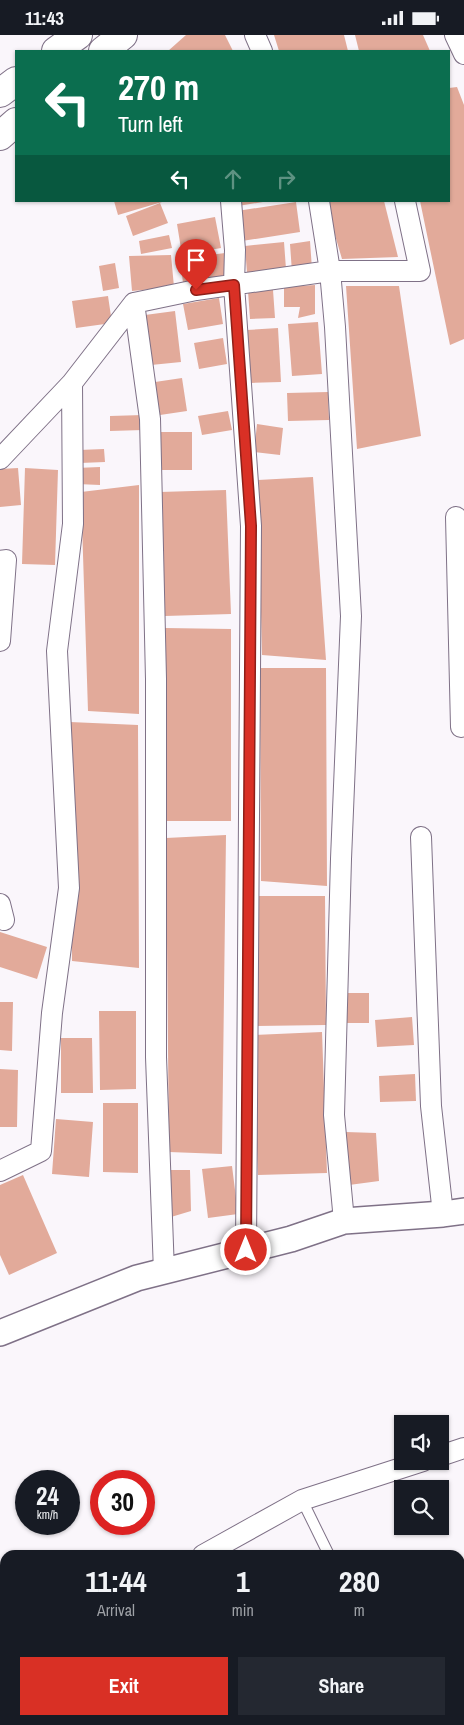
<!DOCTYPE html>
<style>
:root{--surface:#171b24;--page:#242831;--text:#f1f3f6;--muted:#9ea1a6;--accent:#d93025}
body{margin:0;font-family:"Archivo Narrow",sans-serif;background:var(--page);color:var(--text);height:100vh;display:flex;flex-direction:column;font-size:19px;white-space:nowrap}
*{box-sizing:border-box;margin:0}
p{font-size:16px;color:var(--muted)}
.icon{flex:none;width:28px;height:28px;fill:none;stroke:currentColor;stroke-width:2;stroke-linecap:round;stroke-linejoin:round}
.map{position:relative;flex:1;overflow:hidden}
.side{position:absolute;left:0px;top:1515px;width:465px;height:175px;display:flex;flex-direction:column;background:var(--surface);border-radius:15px 15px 0 0;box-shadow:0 1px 4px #0004}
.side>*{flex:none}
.hud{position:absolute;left:15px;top:15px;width:435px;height:152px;border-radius:0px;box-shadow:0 1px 4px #0004;background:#0b6e4f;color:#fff;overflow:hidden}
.buttons{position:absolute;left:394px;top:1380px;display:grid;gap:10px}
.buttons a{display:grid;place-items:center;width:55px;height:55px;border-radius:0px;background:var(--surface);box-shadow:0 1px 4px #0004;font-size:25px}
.speed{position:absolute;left:15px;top:1435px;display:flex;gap:10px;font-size:25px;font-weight:700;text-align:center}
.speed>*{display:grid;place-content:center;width:65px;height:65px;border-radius:50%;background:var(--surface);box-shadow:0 1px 4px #0004;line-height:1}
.speed small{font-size:12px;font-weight:400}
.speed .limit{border:8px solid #d22;background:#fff;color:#111}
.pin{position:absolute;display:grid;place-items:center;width:42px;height:42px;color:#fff;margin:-51px -21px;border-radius:50% 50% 50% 0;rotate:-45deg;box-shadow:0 0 5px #0007}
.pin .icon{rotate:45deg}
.me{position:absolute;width:55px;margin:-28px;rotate:0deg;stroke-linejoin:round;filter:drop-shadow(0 0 4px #0008)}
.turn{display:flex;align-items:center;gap:18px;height:105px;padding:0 20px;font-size:22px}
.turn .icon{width:65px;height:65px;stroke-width:2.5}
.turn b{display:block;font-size:35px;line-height:42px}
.lanes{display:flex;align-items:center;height:48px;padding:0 20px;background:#0003;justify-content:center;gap:25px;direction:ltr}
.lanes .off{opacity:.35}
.eta{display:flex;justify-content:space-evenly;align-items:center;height:85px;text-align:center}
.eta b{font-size:30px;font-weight:800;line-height:35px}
.action{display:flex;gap:10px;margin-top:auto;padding:10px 20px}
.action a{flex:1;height:58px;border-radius:0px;background:var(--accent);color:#fff;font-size:20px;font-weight:800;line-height:58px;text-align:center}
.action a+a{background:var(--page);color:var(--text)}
.status{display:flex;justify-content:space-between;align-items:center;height:35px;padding:0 25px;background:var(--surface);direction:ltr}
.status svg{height:14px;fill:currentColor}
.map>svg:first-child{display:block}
.building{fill:#e2aa9a}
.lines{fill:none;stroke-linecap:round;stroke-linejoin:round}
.service-casing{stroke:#7f7187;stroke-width:12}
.minor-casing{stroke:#7f7187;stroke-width:22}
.tertiary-casing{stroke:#7f7187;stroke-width:28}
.secondary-casing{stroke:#7f7187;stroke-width:30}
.service{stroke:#fff;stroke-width:10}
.minor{stroke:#fff;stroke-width:20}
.tertiary{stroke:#fff;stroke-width:25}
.secondary{stroke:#fff;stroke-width:28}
.route-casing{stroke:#8d1f18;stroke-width:12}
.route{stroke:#d93025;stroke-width:9}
</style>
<div class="status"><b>11:43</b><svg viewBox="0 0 49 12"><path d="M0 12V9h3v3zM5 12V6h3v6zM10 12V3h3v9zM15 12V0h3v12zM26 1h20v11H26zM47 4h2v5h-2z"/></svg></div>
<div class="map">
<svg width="464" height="1690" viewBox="0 0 464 1690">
<rect width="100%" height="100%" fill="#faf6fb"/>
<path class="building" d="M186,0H225L233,16H168Z
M274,0H344L348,16H279Z
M355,0H423L430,16H359Z
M457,52L464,70V304L450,310L420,166H449V53Z
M114,166H162V167L118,180Z
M237,166H262L263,167L238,171Z
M325,166H384L398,222L342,224Z
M296,167L300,197L242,206L237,176Z
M160,168L168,188L133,201L126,181Z
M215,182L221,213L182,220L177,189Z
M169,200L172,213L141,219L139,206Z
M310,206L312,234L292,237L290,209Z
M284,207L286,234L247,238L245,211Z
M225,218L228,242L183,248L180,224Z
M171,220L174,252L132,256L129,221Z
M115,228L119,253L103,256L99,231Z
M315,250V279L298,283L300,272H284V252Z
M346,251H399L421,401L357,414Z
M273,255L275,283L250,284L248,256Z
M108,261L112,288L76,293L72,266Z
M219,263L223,289L188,295L183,269Z
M175,276L181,327L151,330L145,280Z
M318,287L322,339L292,341L288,289Z
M278,293L281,347L250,348L247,295Z
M223,303L227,329L199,334L194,308Z
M182,343L187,376L160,380L155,347Z
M328,357L329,385L288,386L287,358Z
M228,376L232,395L202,400L198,381Z
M143,380V395L110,396V381Z
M257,389L283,393L280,420L254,417Z
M160,397H192V435H161Z
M104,414L105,427L80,428L79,415Z
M100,432V450L77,449L76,433Z
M18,433L21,470L0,472V434Z
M25,433L58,435L55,530L22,529Z
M313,442L326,625L262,620L258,445Z
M139,450V679L88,676L81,457Z
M226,455L231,579L165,581L160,457Z
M165,593L231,594V786H164Z
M260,633H326L327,851L261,846Z
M70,687L138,690L139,933L72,926Z
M226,800L222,1119L169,1117L166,803Z
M256,861H325L326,990L257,991Z
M0,897L47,912L37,944L0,932Z
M343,958H369V988H343Z
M0,967H13L12,1016L0,1015Z
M99,976H136V1054L100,1055Z
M412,982L414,1010L377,1012L375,985Z
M322,997L327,1138L258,1140L253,1000Z
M61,1003H92L93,1058H61Z
M0,1034L18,1035L17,1092H0Z
M415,1039L416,1066L380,1067L379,1041Z
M103,1068H138V1138L103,1137Z
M56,1084L93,1087L89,1142L52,1139Z
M346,1097L376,1098L379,1146L349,1150Z
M232,1131L238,1179L208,1183L202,1134Z
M170,1135H190L191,1176L171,1182Z
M23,1140L57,1218L9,1240L0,1220V1150Z
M5,1653V1685H60L51,1690H0V1656Z"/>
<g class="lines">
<g class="service-casing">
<path id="service" d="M302,1465L329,1520
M460,1611L464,1610
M190,1685L191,1690"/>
</g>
<g class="minor-casing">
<path id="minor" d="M255,0L262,16
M455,0L464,19
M231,166L235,215L234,250L251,491L246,1215
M319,166L330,236L335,292L351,581L341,824L334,1080L344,1186
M134,268L150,384L156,644V1022L164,1237
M0,424L72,348L134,268L196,255L330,236H420L405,166
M456,482L461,692
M0,526L6,525L0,606
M421,802L431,1071L443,1179
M0,869L4,885
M0,1136L41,1116L52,978L69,853L57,616L73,489L72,348
M440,1421L464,1413
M203,1520L302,1465L423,1426
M0,1640L5,1637"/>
</g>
<g class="tertiary-casing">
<path id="tertiary" d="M0,1298L137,1243L291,1204L344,1186L443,1179L464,1176"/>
</g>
<g class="secondary-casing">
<path id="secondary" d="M56,16L78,0
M103,16L123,0
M0,58L16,46
M0,101L16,87"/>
</g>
<use href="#service" class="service"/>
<use href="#minor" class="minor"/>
<use href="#tertiary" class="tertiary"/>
<use href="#secondary" class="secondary"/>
</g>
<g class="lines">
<g class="route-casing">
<path id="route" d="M196,255L234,250L251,491L246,1215"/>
</g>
<use href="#route" class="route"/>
</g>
</svg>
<div class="buttons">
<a><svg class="icon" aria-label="sound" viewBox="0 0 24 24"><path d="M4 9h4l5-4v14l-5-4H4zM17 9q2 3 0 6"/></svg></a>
<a><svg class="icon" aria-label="search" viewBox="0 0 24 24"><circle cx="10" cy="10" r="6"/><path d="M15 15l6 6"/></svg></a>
</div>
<div class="speed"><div>24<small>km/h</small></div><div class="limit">30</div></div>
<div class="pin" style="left:196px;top:255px;background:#d93025"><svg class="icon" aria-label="arrive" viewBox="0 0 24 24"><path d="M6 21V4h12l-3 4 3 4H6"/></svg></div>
<svg class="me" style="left:246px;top:1215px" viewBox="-20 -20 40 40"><circle r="17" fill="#d93025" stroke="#fff" stroke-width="3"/><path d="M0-11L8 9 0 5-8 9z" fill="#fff"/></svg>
<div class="hud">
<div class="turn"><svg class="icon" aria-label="left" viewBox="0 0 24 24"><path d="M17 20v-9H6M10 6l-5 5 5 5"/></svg><div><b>270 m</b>Turn left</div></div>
<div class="lanes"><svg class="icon" aria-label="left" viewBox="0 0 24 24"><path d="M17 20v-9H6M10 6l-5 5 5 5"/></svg><svg class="icon off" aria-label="ahead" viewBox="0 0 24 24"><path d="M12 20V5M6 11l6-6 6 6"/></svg><svg class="icon off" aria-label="right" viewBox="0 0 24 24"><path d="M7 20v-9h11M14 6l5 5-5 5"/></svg></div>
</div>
<section class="side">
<div class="eta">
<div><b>11:44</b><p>Arrival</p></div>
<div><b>1</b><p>min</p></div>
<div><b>280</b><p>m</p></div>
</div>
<div class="action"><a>Exit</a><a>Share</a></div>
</section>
</div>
